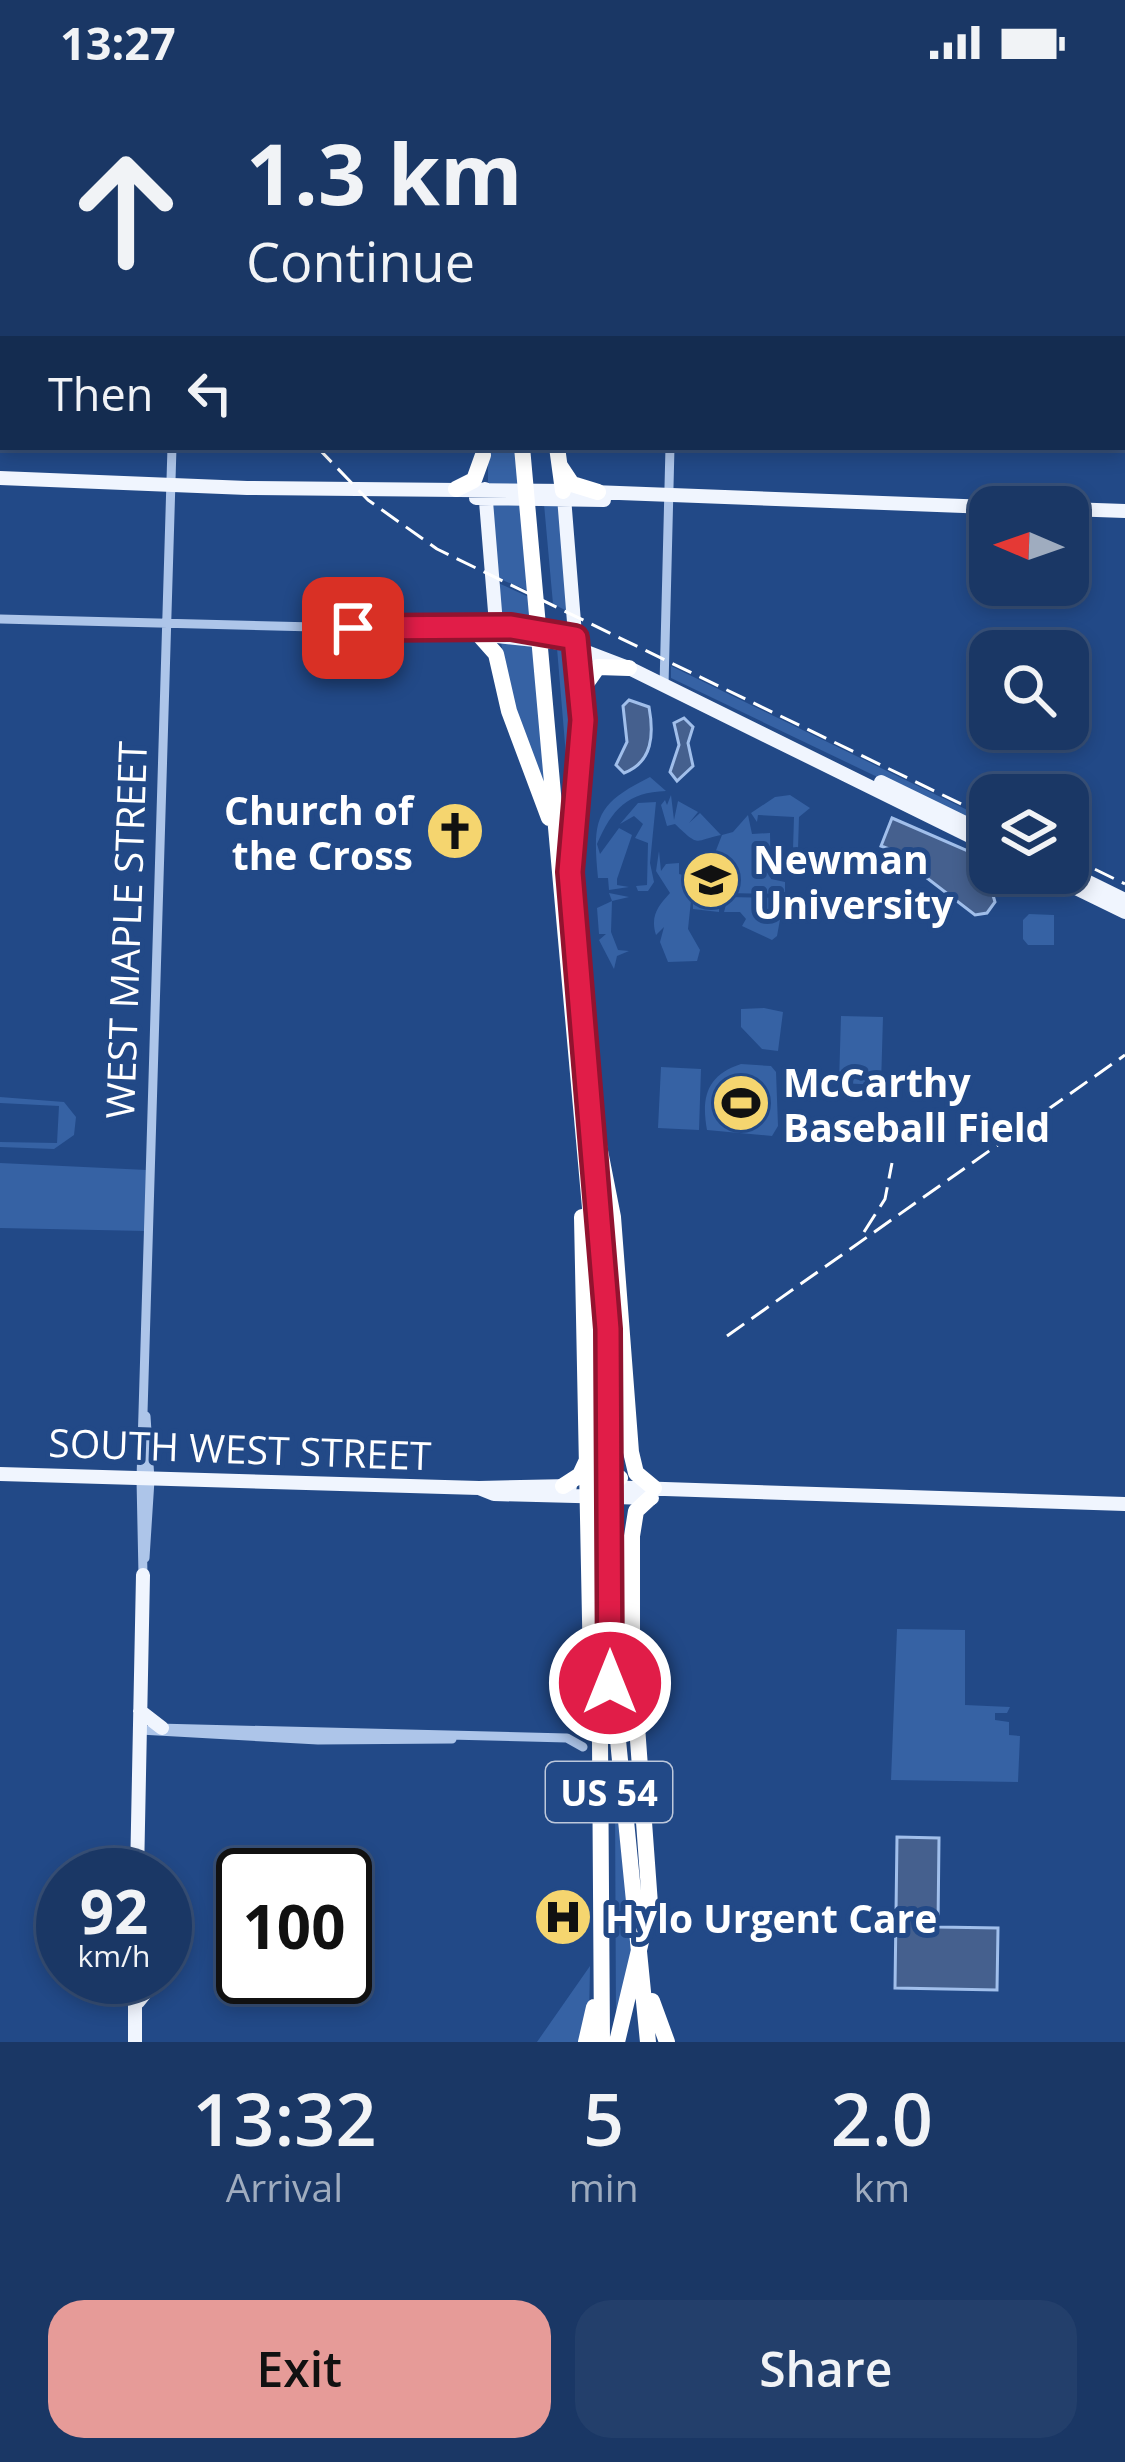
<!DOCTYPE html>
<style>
:root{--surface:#1a3765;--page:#233f6b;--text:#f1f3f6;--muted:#9facbf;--line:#385179;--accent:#e69b98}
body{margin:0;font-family:"Open Sans",sans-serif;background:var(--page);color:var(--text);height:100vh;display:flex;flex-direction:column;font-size:45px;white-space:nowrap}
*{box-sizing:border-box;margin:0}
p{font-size:39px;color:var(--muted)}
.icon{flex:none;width:66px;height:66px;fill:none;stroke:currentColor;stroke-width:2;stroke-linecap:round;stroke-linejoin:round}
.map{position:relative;height:1958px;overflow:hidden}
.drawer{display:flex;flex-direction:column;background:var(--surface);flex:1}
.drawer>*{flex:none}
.hud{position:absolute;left:0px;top:0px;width:1125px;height:366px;box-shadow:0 6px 18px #0003,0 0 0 3px var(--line);background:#1a3765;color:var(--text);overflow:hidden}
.needle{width:78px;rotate:272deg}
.buttons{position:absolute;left:969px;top:402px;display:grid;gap:24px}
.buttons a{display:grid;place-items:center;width:120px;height:120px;border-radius:24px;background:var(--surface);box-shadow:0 6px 18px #0003,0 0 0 3px var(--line);font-size:60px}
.speed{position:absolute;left:36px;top:1764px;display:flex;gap:24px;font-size:60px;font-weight:700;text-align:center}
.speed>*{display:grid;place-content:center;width:156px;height:156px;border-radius:50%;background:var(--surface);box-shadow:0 6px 18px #0003,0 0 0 3px var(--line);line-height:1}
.speed small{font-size:30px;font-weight:400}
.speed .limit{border:6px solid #111;border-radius:18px;background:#fff;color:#111}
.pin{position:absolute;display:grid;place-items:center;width:102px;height:102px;color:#fff;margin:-51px;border-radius:24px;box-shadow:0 6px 18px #0006}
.me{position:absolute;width:132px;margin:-66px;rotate:0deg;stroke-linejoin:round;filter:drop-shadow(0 0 9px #0008)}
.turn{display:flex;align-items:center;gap:42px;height:252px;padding:0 48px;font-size:54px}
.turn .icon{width:156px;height:156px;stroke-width:2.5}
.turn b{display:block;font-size:84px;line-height:102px}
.then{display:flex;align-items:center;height:114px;padding:0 48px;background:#0003;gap:24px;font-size:45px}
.eta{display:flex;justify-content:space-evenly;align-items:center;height:204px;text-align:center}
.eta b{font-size:72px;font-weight:600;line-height:84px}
.button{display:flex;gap:24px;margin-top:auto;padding:24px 48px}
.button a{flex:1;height:138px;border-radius:36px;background:var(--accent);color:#111;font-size:48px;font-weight:600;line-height:138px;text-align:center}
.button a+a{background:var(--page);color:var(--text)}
.status{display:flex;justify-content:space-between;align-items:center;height:84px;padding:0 60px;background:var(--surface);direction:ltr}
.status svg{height:33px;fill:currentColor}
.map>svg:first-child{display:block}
.green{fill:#3662a4}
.water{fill:#45608e;stroke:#a1bfeb;stroke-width:3}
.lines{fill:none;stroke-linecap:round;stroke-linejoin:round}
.minor{stroke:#adc5e9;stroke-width:9}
.major{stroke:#f0f5fe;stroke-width:14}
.highway{stroke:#fff;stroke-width:16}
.rail{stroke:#fff;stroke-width:3;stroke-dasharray:21 9;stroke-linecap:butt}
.route-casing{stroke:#92132f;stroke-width:30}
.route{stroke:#e11d48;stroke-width:21}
.labels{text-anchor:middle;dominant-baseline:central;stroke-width:10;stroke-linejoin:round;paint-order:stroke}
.shield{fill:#224987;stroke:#bdc8db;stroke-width:3}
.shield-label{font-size:36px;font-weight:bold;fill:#fff}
.poi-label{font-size:39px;font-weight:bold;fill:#fff;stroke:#224987;text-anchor:start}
.street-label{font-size:39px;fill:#fff;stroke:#224987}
</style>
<div class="status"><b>13:27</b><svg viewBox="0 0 49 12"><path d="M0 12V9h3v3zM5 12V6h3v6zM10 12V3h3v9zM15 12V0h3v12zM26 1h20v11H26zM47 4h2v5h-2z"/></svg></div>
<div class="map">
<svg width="1125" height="1958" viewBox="0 0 1125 1958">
<rect width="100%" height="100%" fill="#224987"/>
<path class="green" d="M488,363H516L520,401L488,400Z
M488,419L521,420L529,507L495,493Z
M544,420L559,421L571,529L553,520Z
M496,498L529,513L532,543L501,541Z
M501,558L534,560L550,726L511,624Z
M557,564L572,568L580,622L570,720Z
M671,582L990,737V747L671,594Z
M650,693L666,707C628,708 612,725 597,760L600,770L619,744L632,751L617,795V801L629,803L609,806L608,794H598C592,734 596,720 650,693Z
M671,711L674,736L678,717L698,728L689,739L700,729L721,751C694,756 701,765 675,740L667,742L661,721L665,716L667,721Z
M790,711L810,724L799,733L798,765H793L794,733L758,731L757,738L751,729L775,713Z
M656,718L650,779L654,798L648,807H638L636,802L647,801L648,759L635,754L643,740L634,732L620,740L638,719Z
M748,731L752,750L770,749L771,795L785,798V810L726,809L720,798L719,828L693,825V797L688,845L700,866L697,877L668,878L660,858L664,843L656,851C650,832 658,822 670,809L656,787L659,767L661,787L666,780L679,779V790L711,798L710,781L715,778L710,768L715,769L722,751L733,748Z
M609,809L629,813L612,817L611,848L618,866L629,867L617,872L614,885L599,856L606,850H599L597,824L612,817Z
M728,813L784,814L777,852L772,856L742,842L746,835L740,828H724Z
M1029,830L1054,831V861H1028L1023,855V836Z
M764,924L783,928L778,967L762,965L741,943V925Z
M841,932L883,933L881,1001L839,999Z
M741,980L771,982L776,988L778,1042L772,1052L707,1046C701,1013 707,991 741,980Z
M661,983L701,985L699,1046L658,1044Z
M0,1013L64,1018L76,1033L74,1051L54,1065L0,1063V1058L57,1059L59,1022L0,1019Z
M0,1079L147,1086L146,1147L0,1144Z
M897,1545L965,1546V1621L1010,1623L1007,1629H995V1636L1009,1638V1651L1020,1652L1018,1698L891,1696Z
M615,1716L635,1874L616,1938Z
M590,1882L589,1931L580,1958H537Z"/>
<path class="water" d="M629,616L649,623C654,650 653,678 624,689L616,681L627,658L623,622Z
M684,634L693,643L688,659L693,682L677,697L670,688L679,661L674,639Z
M892,734L982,773L995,818L987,829L975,831L923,791L911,773L881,762Z
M897,1753L939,1754L938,1843L998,1844L997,1906L895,1904Z"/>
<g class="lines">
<path class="minor" d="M180,3V0
M679,3V0
M0,535L396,545L480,552
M456,544L497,543
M664,602L670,363
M145,1474L150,1396L146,1332
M143,1491L141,1395L172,363
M157,1644L567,1654L583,1663
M140,1646L318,1656L452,1655"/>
<path class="major" d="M0,394L247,404L570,407
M485,405L497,552L563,559L631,585L990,762
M593,408L990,423
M564,413L576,563
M476,414L604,416
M1068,425L1125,427
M881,698L990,751
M1068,788L1125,816
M1045,789L1125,828
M0,1390L479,1404L570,1402
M604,1403L1125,1420
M479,1404L494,1410L652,1414
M140,1627L162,1644
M137,1791L143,1491
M138,1918L154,1898
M135,1958V1893"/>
<path class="highway" d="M500,0V3
M522,363L597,1202L602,1958
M557,363L563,407
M560,382L572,400L598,408
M456,405L474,396L483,371
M480,552L496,570L509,627L549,734
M581,607L598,583L629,584
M570,787L583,636L576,563
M591,1021L613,1133L631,1368L636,1389L654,1404
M582,1133L592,1635
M563,1402L580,1391L587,1376
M594,1412L620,1394
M613,1606L648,1958
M652,1917L667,1958
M586,1958L594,1923
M617,1958L650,1820L632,1574V1452L636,1427L650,1414"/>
<path class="rail" d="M93,0L95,3
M317,363L368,416L437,465L990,734
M1068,772L1125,800
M864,1148L885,1115L892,1079
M727,1252L1125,971"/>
</g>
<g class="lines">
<g class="route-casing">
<path id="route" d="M353,544L511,543L575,554L583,636L570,788L608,1245L610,1599"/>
</g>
<use href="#route" class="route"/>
</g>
<defs>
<g id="church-disc" transform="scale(3)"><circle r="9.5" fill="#f5d56f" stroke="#224987"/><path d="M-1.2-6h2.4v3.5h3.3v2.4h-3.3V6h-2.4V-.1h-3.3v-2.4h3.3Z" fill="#111"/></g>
<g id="university-disc" transform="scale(3)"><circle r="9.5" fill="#f5d56f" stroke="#224987"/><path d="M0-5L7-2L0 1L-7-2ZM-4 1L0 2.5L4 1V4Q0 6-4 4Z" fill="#111"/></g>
<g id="stadium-disc" transform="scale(3)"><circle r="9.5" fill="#f5d56f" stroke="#224987"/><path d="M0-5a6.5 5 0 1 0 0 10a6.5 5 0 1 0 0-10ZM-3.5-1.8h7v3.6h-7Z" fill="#111"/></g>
<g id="hospital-disc" transform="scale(3)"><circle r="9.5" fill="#f5d56f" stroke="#224987"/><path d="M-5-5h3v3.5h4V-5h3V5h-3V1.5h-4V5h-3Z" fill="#111"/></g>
</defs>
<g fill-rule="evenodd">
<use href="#church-disc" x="455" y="747"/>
<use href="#university-disc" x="711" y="796"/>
<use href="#stadium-disc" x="741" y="1019"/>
<use href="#hospital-disc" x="563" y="1833"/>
</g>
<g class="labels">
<rect class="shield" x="546" y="1678" width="126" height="60" rx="9"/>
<g class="shield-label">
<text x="609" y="1708">US 54</text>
</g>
<g class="poi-label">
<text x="413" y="725" text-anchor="end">Church of<tspan x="413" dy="45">the Cross</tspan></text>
<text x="753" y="774">Newman<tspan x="753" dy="45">University</tspan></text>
<text x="783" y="997">McCarthy<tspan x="783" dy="45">Baseball Field</tspan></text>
<text x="605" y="1833">Hylo Urgent Care</text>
</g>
<g class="street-label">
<text transform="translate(125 846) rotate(-88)">WEST MAPLE STREET</text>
<text transform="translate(240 1364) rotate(2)">SOUTH WEST STREET</text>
</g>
</g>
</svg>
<div class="buttons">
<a><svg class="needle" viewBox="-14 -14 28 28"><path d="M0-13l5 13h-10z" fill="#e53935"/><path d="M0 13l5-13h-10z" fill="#9facbf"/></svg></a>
<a><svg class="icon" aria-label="search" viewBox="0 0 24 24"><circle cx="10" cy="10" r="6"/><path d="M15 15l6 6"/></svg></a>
<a><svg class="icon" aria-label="layers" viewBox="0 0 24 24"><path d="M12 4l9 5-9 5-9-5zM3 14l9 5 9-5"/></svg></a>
</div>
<div class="speed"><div>92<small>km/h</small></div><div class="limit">100</div></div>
<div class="pin" style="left:353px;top:544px;background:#d93025"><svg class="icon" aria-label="arrive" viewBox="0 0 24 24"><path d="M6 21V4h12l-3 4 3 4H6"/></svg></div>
<svg class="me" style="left:610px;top:1599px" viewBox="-20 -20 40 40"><circle r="17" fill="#e11d48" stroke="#fff" stroke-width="3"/><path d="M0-11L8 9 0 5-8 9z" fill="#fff"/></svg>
<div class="hud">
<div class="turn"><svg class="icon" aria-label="ahead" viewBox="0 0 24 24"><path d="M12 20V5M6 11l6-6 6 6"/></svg><div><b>1.3 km</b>Continue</div></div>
<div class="then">Then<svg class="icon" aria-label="left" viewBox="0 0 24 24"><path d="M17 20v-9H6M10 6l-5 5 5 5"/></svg></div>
</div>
</div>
<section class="drawer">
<div class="eta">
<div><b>13:32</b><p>Arrival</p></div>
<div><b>5</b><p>min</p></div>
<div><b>2.0</b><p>km</p></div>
</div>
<div class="button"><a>Exit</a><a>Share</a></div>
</section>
